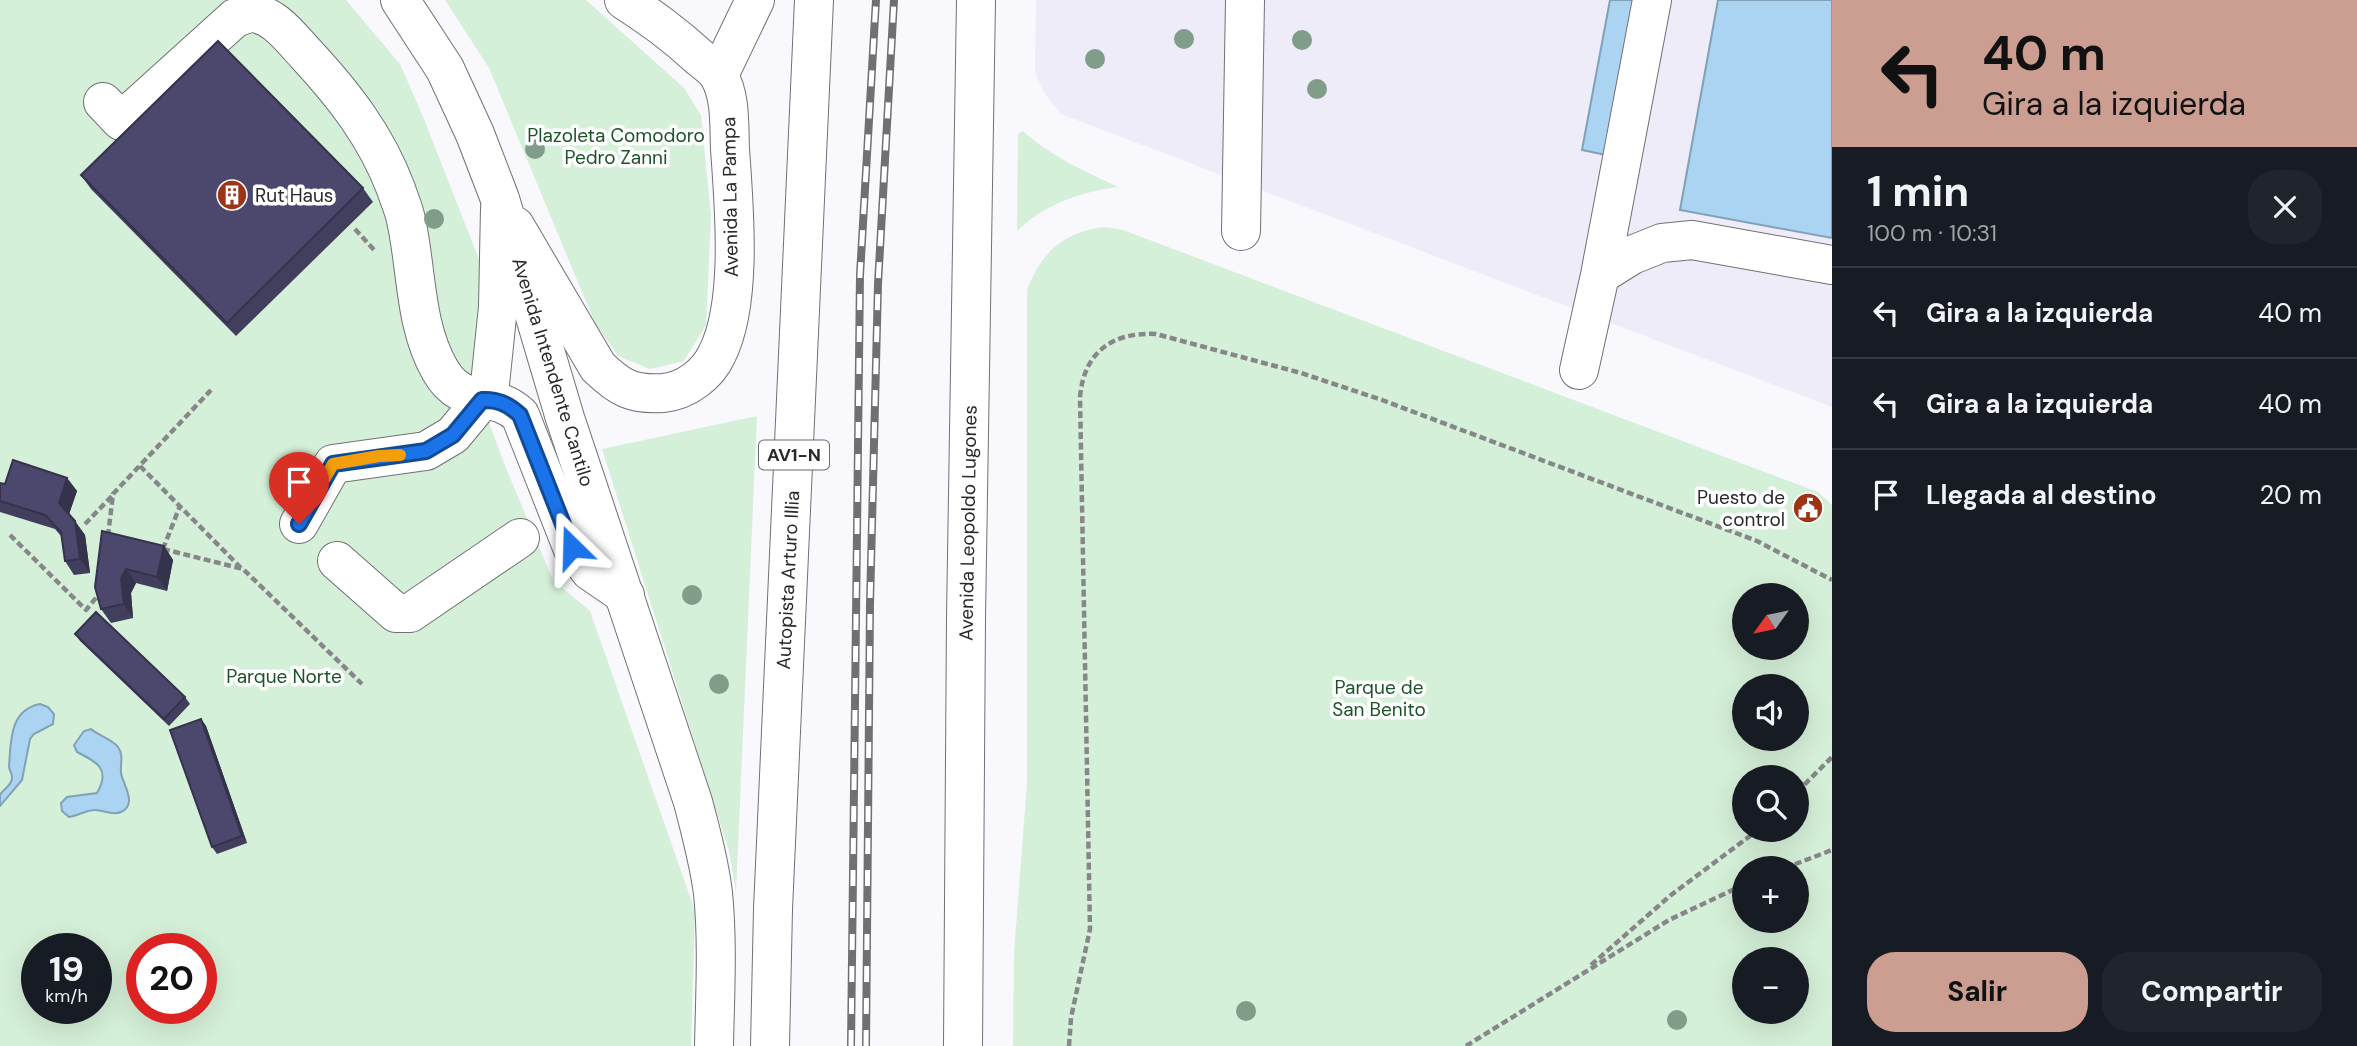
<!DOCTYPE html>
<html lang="es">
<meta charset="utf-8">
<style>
:root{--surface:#171b24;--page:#20242c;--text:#f1f3f6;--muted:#9ea1a6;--line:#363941;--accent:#cb9e91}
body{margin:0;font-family:"DM Sans",sans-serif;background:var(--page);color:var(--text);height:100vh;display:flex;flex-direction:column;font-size:26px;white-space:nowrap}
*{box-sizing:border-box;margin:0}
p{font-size:23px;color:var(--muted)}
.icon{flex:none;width:38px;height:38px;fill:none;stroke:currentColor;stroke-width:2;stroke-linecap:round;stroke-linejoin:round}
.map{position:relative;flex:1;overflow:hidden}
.sheet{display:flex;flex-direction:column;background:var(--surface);width:525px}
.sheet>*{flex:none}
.top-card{background:#cb9e91;color:#111;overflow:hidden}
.needle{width:46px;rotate:237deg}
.buttons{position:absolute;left:1732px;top:583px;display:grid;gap:14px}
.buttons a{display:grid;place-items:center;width:77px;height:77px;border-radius:50%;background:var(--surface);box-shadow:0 7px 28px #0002;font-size:35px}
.speed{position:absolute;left:21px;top:933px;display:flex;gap:14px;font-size:35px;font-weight:700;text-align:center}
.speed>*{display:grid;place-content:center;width:91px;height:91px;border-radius:50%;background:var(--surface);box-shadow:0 7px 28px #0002;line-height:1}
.speed small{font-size:18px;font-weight:400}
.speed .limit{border:10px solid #d22;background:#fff;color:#111}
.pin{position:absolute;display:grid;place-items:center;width:60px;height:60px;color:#fff;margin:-72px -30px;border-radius:50% 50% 50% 0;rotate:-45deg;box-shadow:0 0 7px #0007}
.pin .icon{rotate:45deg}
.me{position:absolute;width:77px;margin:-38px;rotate:338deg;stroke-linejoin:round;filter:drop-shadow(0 0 5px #0008)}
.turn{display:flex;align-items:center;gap:24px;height:147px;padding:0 35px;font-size:32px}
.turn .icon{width:91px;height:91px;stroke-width:2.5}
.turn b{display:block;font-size:49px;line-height:60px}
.round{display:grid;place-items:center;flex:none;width:74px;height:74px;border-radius:28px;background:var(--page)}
.summary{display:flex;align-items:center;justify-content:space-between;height:119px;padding:0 35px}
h1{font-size:42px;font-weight:700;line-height:52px}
.cta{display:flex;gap:14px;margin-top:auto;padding:14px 35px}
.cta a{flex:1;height:80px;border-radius:28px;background:var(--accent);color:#111;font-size:28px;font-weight:700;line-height:80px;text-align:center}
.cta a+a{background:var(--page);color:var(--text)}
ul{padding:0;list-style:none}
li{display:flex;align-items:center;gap:21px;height:91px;padding:0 35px;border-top:2px solid var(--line)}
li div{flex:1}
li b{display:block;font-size:26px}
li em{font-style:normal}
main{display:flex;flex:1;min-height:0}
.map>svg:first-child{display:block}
.built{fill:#edecf8}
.green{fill:#d5f0d8;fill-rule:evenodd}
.water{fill:#aad4f2;stroke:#83a1b6;stroke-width:2}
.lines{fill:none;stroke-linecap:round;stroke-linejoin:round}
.minor-casing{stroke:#717175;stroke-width:40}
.major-casing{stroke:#717175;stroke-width:40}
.highway-casing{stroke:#717175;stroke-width:40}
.path{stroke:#87878a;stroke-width:4.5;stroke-dasharray:7 3.5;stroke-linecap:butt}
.minor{stroke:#fff;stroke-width:38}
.major{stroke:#fff;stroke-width:38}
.highway{stroke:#fff;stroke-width:38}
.rail-casing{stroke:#706f72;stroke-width:8}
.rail{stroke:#fff;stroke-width:5;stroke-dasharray:16;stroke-linecap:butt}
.tree{fill:#7f9d88}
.wall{fill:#413e5e}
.shaded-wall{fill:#35324c}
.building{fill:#4c486d;stroke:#35324c;stroke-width:2}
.route-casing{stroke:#114b97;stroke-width:18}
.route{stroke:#1a73e8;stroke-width:12}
.slow{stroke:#f59e0b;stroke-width:12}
.labels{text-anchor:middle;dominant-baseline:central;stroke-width:7;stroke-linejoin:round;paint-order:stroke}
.shield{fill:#fff;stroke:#69696b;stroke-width:2}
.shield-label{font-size:18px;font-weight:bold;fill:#29292b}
.park-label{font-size:19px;fill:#1b5328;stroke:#fff}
.poi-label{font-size:19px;fill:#29292b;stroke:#fff;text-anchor:start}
.street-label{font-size:19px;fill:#29292b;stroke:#fff}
</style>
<main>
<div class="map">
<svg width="1832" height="1046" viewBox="0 0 1832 1046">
<rect width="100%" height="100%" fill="#f9f8fd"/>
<path class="built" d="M1036,0H1832V407L1061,114L1045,94L1035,73Z"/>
<path class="green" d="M0,0H346L400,64L422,114L491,290L474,383L506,468L553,580L590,611L695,911L691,1046H0ZM37,948H96V1008H37ZM142,948H201V1008H142Z
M445,0H586L684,88L701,115L711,216L706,325L684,361L650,369L618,356L595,323L489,68Z
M1023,131C1050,156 1085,171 1118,187C1080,192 1045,204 1017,231L1018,134Z
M1104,227L1123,230L1818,492L1832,505V1046H1013L1014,953L1027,782V290C1041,253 1063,232 1104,227ZM1797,595V648H1745V595ZM1797,686V738H1745V686ZM1797,777V830H1745V777ZM1797,868V920H1745V868ZM1797,959V1012H1745V959Z
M757,416L736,892L729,851L602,449Z"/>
<path class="water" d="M1610,0H1637L1606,155L1582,150Z
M1718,0H1832V238L1680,210Z
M40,704L48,707L54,714L53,724L34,734L30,739L22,780L0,806C0,804 0,796 0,795C3,789 13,785 12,777C12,773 9,770 9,766C11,742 9,710 40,704Z
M91,729C99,736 112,739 118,747C124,755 120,764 121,773C123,785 138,804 121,812C112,816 104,810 95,810C86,810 78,816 69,817L62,811L61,803L67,797L97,793C111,769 97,762 77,752L74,745L84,731Z"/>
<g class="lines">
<g class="minor-casing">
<path id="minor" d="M719,75L755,0
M103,102L121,121L235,18C239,17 245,14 250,13C273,13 291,38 305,53C344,95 376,136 396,189C399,199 404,209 406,220C417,269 414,325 440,370C462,409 492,389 520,415L572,547L590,571L625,595
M515,226L598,367C620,388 632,395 663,393C686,391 708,374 717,354C743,303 734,206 730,149C729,125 731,97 719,76C715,69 706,63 700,58C674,34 653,19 624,0
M1241,231L1245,0
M1600,275L1632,255L1662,243L1692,240L1832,265
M1579,370L1600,275L1652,0
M299,524L333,464L426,451L453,435L482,400L490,384L498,307L500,208
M337,561L396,613H410L520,538"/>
</g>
<g class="major-casing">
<path id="major" d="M400,0L445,69L475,134L500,199L565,418L693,802C701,832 709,862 713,893C718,944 715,995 714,1046"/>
</g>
<g class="highway-casing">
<path id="highway" d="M770,1046L773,909L814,0
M963,1046L966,618L976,0"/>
</g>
<path class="path" d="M355,229L376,252
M140,466L242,569
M85,524L113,495
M10,535L86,610L100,593
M108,536L113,494L211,390
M163,549L243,569L362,684
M163,549L180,506
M1797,792L1832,757
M1785,868L1832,850
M1591,965L1671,895L1758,830
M1069,1046L1071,1018L1090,929L1080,397C1084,352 1112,332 1156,334L1301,373L1382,400L1757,541L1832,580
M1466,1046L1669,920L1745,884"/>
<use href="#minor" class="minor"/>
<use href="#major" class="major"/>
<use href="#highway" class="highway"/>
<g class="rail-casing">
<path id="rail" d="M851,1046L860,275L876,0
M866,1046L870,604L878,284L894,0"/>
</g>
<use href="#rail" class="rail"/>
</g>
<g class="tree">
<circle cx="1184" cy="39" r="10"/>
<circle cx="1302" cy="40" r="10"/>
<circle cx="1095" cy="59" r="10"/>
<circle cx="1317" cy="89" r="10"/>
<circle cx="535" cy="149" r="10"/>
<circle cx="434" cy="219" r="10"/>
<circle cx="692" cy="595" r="10"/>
<circle cx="719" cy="684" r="10"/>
<circle cx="1246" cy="1011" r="10"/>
<circle cx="1677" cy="1020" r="10"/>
</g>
<path class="wall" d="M81,175L363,188L373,202L236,336L91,189Z
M67,478L77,491L69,514L85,535L90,573L74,575L65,561L61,536L55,529L0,512V483L5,484Z
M164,546L173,560L167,591L136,583L131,593L133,618L111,623L101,609L95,587Z
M75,634L185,697L190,704L169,726L80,641Z
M201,719L206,726L247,843L217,854L212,847Z"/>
<path class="shaded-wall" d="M67,478L77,491L68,517L59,503Z
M75,521L85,535L90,573L80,559Z
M164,546L173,560L167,591L157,577Z
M126,569L136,583L131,593L133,618L124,604L121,579Z
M201,719L206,726L247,843L242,836Z"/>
<path class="building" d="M218,41L363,188L227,323L81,175Z
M13,460L67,478L59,503L75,521L80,559L65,561L61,532L45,515L0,501V483L5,484Z
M102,531L164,546L157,577L126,569L121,579L124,604L101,609L95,587Z
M96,612L185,697L164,719L75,634Z
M201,719L242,836L212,847L170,730Z"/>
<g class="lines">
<g class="route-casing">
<path id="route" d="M299,524L333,464L426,451L453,435L482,400C497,399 508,404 520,415L572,547"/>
</g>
<use href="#route" class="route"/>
<path class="slow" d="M325,478L333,464L379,456L400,455"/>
</g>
<defs>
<g id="building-disc" transform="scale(1.575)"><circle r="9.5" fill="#9c3516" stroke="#fff"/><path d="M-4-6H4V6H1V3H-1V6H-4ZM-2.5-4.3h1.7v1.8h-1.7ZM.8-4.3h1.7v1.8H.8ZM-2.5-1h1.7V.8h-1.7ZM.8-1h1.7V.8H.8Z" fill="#fff"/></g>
<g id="civic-disc" transform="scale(1.575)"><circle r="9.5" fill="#9c3516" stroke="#fff"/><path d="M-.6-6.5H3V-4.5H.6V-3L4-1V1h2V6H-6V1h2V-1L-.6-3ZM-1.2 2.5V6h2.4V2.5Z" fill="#fff"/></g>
</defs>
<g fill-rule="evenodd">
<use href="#building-disc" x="232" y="195"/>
<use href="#civic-disc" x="1808" y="508"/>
</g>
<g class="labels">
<rect class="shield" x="759" y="440.5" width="70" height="29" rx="5"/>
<g class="shield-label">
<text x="794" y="455">AV1-N</text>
</g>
<g class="park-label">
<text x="616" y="135">Plazoleta Comodoro<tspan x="616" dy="22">Pedro Zanni</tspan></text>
<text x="284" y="676">Parque Norte</text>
<text x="1379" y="687">Parque de<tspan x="1379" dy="22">San Benito</tspan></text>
</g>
<g class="poi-label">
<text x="255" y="195">Rut Haus</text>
<text x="1785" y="497" text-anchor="end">Puesto de<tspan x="1785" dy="22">control</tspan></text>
</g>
<g class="street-label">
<text transform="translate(730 197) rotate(-91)">Avenida La Pampa</text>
<text transform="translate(553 372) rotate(73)">Avenida Intendente Cantilo</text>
<text transform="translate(968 523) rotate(-89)">Avenida Leopoldo Lugones</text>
<text transform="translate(788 580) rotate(-87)">Autopista Arturo Illia</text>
</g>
</g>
</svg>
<div class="buttons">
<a><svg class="needle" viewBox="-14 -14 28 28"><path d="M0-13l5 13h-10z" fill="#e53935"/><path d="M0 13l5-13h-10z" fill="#9ea1a6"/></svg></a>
<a><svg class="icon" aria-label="sound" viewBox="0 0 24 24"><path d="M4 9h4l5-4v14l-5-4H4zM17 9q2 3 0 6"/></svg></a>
<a><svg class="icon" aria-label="search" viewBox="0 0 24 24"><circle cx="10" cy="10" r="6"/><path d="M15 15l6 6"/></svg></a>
<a>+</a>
<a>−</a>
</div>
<div class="speed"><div>19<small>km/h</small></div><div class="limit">20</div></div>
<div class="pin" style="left:299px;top:524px;background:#d93025"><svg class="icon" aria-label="arrive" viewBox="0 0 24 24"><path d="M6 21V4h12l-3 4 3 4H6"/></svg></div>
<svg class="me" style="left:572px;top:547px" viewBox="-20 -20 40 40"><path d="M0-17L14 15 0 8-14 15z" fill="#1a73e8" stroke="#fff" stroke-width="4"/></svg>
</div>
<section class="sheet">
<div class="top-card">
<div class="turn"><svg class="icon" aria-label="left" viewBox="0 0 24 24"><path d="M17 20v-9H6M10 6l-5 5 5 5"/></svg><div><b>40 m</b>Gira a la izquierda</div></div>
</div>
<div class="summary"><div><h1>1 min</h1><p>100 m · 10:31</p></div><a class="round"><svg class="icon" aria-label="close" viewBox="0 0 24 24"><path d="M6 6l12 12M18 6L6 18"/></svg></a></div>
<ul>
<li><svg class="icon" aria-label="left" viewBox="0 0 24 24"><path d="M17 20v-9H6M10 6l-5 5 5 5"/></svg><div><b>Gira a la izquierda</b></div><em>40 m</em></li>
<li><svg class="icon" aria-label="left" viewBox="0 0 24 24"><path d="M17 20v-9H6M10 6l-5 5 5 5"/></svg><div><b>Gira a la izquierda</b></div><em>40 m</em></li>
<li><svg class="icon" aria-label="arrive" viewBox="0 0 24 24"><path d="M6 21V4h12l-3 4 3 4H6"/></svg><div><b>Llegada al destino</b></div><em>20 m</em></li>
</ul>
<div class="cta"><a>Salir</a><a>Compartir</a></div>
</section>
</main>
